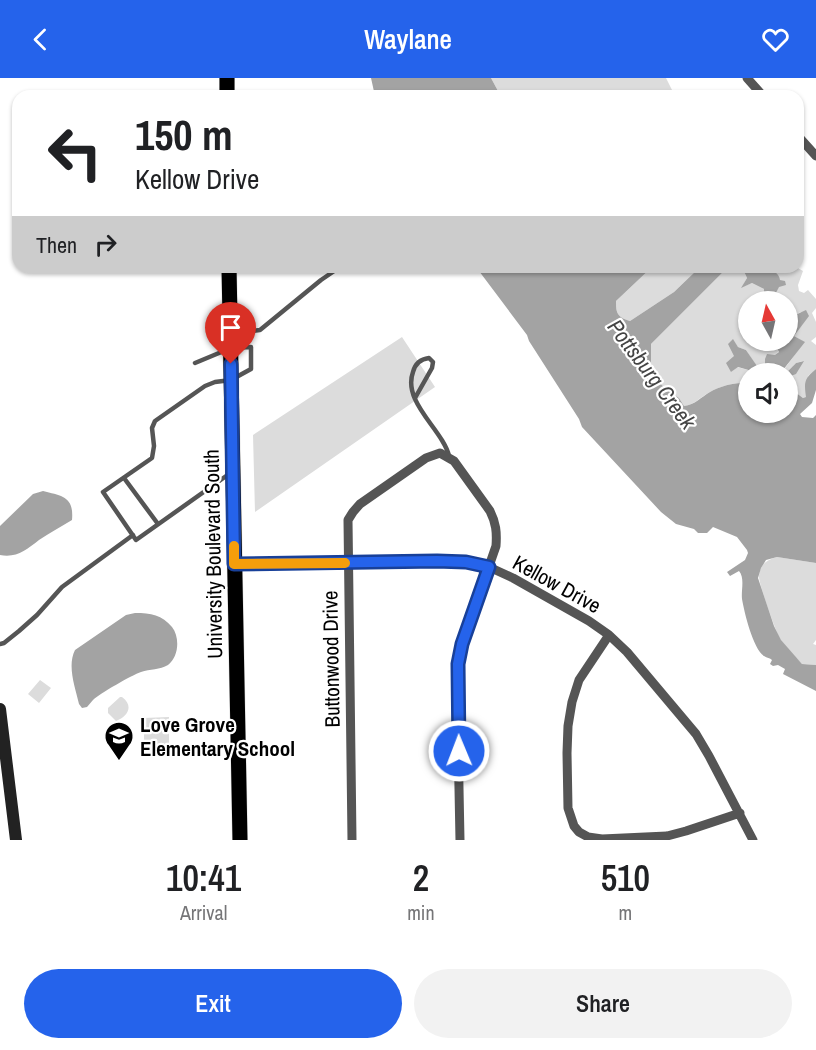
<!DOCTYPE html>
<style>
:root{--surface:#fff;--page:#f2f2f2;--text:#202124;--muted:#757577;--accent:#2563eb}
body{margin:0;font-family:"Archivo Narrow",sans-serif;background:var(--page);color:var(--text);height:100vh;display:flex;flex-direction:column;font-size:22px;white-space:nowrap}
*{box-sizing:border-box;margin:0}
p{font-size:20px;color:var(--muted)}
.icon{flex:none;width:33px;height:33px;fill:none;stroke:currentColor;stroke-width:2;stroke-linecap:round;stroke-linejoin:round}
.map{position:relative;height:762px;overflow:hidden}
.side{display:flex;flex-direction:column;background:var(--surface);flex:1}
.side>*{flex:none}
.guide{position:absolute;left:12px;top:12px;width:792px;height:183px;border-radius:18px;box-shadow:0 2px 4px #0004;background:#fff;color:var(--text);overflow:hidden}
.needle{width:39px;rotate:352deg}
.tools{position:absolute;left:738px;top:213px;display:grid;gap:12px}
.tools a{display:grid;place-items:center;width:60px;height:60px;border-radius:50%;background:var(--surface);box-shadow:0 2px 4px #0004;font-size:30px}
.pin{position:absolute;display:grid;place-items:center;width:51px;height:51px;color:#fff;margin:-62px -26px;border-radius:50% 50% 50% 0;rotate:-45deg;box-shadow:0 0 6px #0007}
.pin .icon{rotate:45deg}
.me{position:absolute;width:66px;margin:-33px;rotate:359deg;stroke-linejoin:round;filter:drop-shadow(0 0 4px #0008)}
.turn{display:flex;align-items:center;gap:21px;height:126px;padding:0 24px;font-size:27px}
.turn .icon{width:78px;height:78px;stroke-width:2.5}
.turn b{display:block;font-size:42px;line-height:51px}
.then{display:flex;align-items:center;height:57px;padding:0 24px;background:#0003;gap:12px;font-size:22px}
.eta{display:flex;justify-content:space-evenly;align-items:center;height:102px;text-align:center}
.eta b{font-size:36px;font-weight:600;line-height:42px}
.button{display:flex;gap:12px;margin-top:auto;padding:12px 24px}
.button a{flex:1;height:69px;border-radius:36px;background:var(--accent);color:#fff;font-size:24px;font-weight:600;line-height:69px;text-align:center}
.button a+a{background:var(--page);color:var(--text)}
header{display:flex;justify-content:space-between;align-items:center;height:78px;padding:0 24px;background:var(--accent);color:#fff;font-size:27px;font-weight:600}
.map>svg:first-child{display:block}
.green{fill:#dcdcdc}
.water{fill:#a3a3a3}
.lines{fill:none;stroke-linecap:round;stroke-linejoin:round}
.primary-casing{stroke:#dbdbdb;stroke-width:16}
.lane{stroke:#555;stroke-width:4.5}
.street{stroke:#555;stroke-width:9}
.secondary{stroke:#222;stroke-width:12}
.primary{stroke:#000;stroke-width:15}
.route-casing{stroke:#184099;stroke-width:15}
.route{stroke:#2563eb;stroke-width:10}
.slow{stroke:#f59e0b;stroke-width:10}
.labels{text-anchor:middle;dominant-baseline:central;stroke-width:4.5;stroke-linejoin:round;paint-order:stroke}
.street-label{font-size:21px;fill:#000;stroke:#fff}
.poi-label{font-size:21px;font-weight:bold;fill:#000;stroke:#fff;text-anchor:start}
.water-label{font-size:22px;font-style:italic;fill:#444;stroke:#fff}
</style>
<header><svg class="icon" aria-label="back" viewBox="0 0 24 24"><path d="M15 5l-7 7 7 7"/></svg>Waylane<svg class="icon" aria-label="heart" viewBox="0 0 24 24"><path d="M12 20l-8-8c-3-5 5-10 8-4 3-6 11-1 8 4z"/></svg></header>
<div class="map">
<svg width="816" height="762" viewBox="0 0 816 762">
<rect width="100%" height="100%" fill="#fff"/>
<path class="green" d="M491,0H666L675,18H498V13Z
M652,189H700L674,214L630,243C617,239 616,235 616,223Z
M728,189H742L747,200L742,209L752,205L764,211L763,222L764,223L748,224V262L779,263L776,267L779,273L765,289H757L746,272L738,269L733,262L734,278L731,294L737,289L759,295L748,296V305C737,304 720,308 710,314C700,319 695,327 684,328L679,320L651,299V266Z
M761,189H796L803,193L798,207L799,213L804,215L808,212L816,221V230L812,235L816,244V259L811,263L816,267V291L808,298L807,319L803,320L795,314L788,313V299L796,295L803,283L796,285L786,295L783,293L804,264L794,258L801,234L793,238L788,235V224L775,223C775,215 779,210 780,202L764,192L760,194Z
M402,259L435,309L255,434L253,357Z
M777,479L816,485V562L813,566L816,567V587L802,586C795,578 786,570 780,561C776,554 758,504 759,498C760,486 767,482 777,479Z
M40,602L51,610L39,625L28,616Z
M120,619H122C134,628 128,638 116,643L108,635V630Z
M169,639V670L144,671V640Z"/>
<path class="water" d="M371,0H491L498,13V18H375Z
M476,189H599L602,192L614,189H652L616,223C616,235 617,239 630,243L674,214L700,189H728L651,266V299L679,320L684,328C695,327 701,319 710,314C720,308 737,304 748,305V334H788V313L795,314L803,320L806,319C804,304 804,301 816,291V312L812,325L800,336L802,339L813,340L816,337V485L777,479L766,482L761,490L758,500L774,548L781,562L802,586L816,587V613L783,596L785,591L778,587L773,588L770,586L772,582C770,580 767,580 764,578C753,571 744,533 742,521C741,512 745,500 739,493L730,498L727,494L745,482L748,475L747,472L737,459L713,449L707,455H698L694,451L676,446L661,434L582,349L579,341L529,263L527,257Z
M742,189H761L760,193L767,189C773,193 779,195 780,202L785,203L786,207L779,209L775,217V223H763L764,211L752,205L741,210L747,200Z
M806,232L809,238L794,258L805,264L783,292L786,295L796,285L804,283L796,296L788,299V296L759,295L738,289L731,294L726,285L734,278L728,266L733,261L738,269L746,272L757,288L765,289V281L767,276L775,277L779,274L776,267L779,263L788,262V235L793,238Z
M43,413C63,418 74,419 72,442C61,449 49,455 39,462C26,472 17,480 0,477V448L33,416Z
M135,535C151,535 162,537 172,549C180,559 179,579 168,587C160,592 150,591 141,594C132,597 99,616 93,622C91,624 89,627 87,629L82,630L79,626C75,609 67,588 75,572L126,537Z"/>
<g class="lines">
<g class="primary-casing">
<path id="primary" d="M227,0V18
M229,189L240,762"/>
</g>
<path class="lane" d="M233,255L260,252L321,202L340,189
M195,285L231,270L251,269V291L231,302L215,304L205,308L155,343L152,350L154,368L152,380L103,414L136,462L229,396
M415,320L432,290L433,284L429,280C421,281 415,286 413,294C402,324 443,352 449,378
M124,400L158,446
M0,566L4,565L19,553L37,537L62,509L133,457"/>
<path class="street" d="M747,0L763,18
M798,58L816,78
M234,486L437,483L466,484L489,489L513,500L589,543L609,557L627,574L696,656L709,678L753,762
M609,557L579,602L572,624L568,648L567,675L568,730L574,748L579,754L588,759L602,761L667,758L686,753L740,735
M352,762L348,442L353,434L360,426L426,380L440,375L454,383L490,433C496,445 497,454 496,468L462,566L458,586L457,607L460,762"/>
<path class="secondary" d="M0,631L16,762"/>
<use href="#primary" class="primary"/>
</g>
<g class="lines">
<g class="route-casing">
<path id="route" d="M231,286L234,486L437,483L466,484L489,489L462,566L458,586L459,673"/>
</g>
<use href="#route" class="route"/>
<path class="slow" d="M234,468V486L345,485"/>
</g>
<defs>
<g id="school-pin" transform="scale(1.5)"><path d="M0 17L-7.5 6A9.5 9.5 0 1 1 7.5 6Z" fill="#000" stroke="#fff"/><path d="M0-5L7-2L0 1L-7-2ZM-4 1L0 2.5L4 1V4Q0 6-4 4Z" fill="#fff"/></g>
</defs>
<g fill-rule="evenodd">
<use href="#school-pin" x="119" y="658"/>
</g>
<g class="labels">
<g class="street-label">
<text transform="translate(213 476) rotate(-91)">University Boulevard South</text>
<text transform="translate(557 506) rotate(29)">Kellow Drive</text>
<text transform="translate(331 581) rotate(-91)">Buttonwood Drive</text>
</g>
<g class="poi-label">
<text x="140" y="646">Love Grove<tspan x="140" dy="24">Elementary School</tspan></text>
</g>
<g class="water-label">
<text transform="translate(652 296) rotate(53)">Pottsburg Creek</text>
</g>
</g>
</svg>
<div class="tools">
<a><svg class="needle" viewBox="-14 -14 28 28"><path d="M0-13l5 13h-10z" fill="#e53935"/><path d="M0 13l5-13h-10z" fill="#757577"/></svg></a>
<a><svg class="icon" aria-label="sound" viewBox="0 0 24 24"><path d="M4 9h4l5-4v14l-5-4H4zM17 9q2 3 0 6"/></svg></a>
</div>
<div class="pin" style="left:231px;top:286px;background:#d93025"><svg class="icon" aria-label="arrive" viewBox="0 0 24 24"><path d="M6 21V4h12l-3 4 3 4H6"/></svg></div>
<svg class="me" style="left:459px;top:673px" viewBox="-20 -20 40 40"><circle r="17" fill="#2563eb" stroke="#fff" stroke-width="3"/><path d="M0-11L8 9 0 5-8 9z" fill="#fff"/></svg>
<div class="guide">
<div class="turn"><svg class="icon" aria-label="left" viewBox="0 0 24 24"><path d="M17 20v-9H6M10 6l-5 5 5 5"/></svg><div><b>150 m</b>Kellow Drive</div></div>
<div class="then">Then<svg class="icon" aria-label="right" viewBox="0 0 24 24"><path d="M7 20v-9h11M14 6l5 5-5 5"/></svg></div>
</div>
</div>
<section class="side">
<div class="eta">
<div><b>10:41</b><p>Arrival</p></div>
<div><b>2</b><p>min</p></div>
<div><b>510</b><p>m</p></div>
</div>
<div class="button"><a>Exit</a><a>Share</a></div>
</section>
